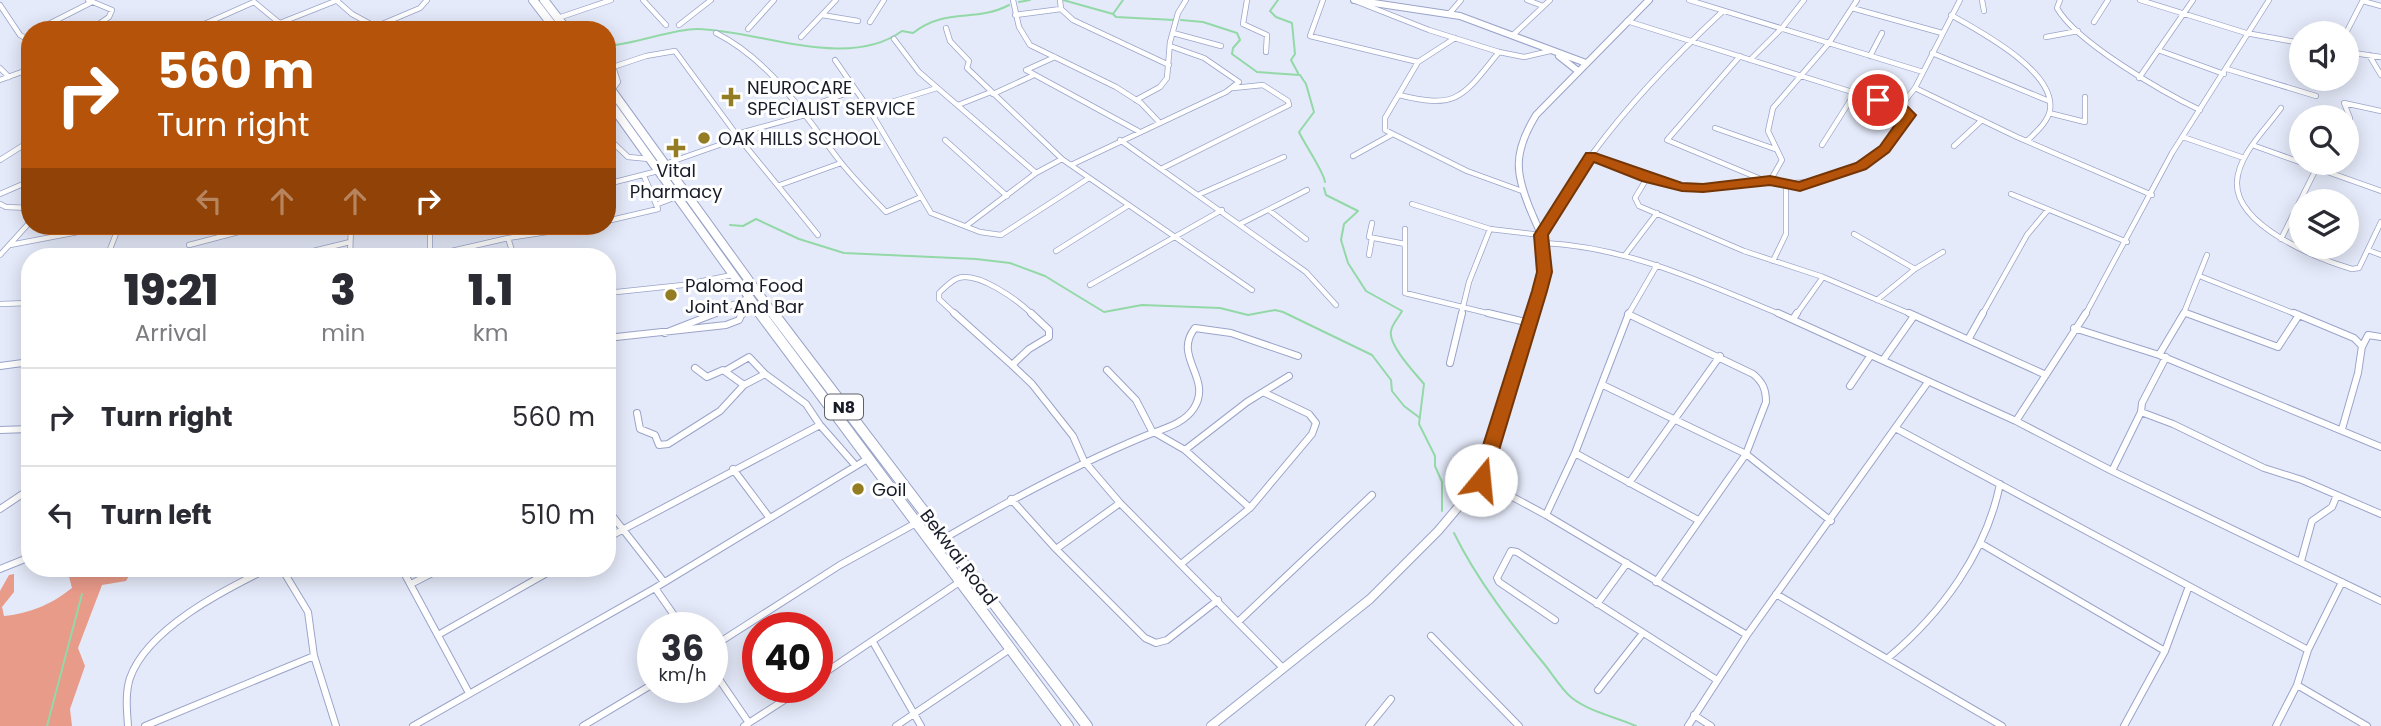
<!DOCTYPE html>
<style>
:root{--surface:#fff;--page:#f7f7f7;--text:#2b2b33;--muted:#7c7c81;--line:#e1e1e2}
body{margin:0;font-family:Poppins,sans-serif;background:var(--page);color:var(--text);height:100vh;display:flex;flex-direction:column;font-size:26px;white-space:nowrap}
*{box-sizing:border-box;margin:0}
p{font-size:23px;color:var(--muted)}
.icon{flex:none;width:38px;height:38px;fill:none;stroke:currentColor;stroke-width:2;stroke-linecap:round;stroke-linejoin:round}
.map{position:relative;flex:1;overflow:hidden}
.side{position:absolute;left:21px;top:248px;width:595px;height:329px;display:flex;flex-direction:column;background:var(--surface);border-radius:28px;box-shadow:0 4px 18px #0003}
.side>*{flex:none}
.guide{position:absolute;left:21px;top:21px;width:595px;height:214px;border-radius:28px;box-shadow:0 4px 18px #0003;background:#b45309;color:#fff;overflow:hidden}
.tools{position:absolute;left:2289px;top:21px;display:grid;gap:14px}
.tools a{display:grid;place-items:center;width:70px;height:70px;border-radius:50%;background:var(--surface);box-shadow:0 4px 18px #0003;font-size:35px}
.speed{position:absolute;left:637px;top:612px;display:flex;gap:14px;font-size:35px;font-weight:700;text-align:center}
.speed>*{display:grid;place-content:center;width:91px;height:91px;border-radius:50%;background:var(--surface);box-shadow:0 4px 18px #0003;line-height:1}
.speed small{font-size:18px;font-weight:400}
.speed .limit{border:10px solid #d22;background:#fff;color:#111}
.pin{position:absolute;display:grid;place-items:center;width:60px;height:60px;color:#fff;margin:-30px;border:4px solid #fff;border-radius:50%;box-shadow:0 2px 7px #0007}
.me{position:absolute;width:77px;margin:-38px;rotate:17deg;stroke-linejoin:round;filter:drop-shadow(0 0 5px #0008)}
.turn{display:flex;align-items:center;gap:24px;height:147px;padding:0 21px;font-size:32px}
.turn .icon{width:91px;height:91px;stroke-width:2.5}
.turn b{display:block;font-size:49px;line-height:60px}
.lanes{display:flex;align-items:center;height:66px;padding:0 21px;background:#0003;justify-content:center;gap:35px;direction:ltr}
.lanes .off{opacity:.35}
.eta{display:flex;justify-content:space-evenly;align-items:center;height:119px;text-align:center}
.eta b{font-size:42px;font-weight:800;line-height:49px}
ul{padding:0;list-style:none}
li{display:flex;align-items:center;gap:21px;height:98px;padding:0 21px;border-top:2px solid var(--line)}
li div{flex:1}
li b{display:block;font-size:26px}
li em{font-style:normal}
.map>svg:first-child{display:block}
.forest{fill:#e99b8a}
.lines{fill:none;stroke-linecap:round;stroke-linejoin:round}
.stream{stroke:#93d8a7;stroke-width:2}
.street-far1-casing{stroke:#9aa4c9;stroke-width:6}
.street-casing{stroke:#9aa4c9;stroke-width:8}
.secondary-far1-casing{stroke:#9aa4c9;stroke-width:8}
.secondary-casing{stroke:#9aa4c9;stroke-width:10}
.highway-far1-casing{stroke:#9aa4c9;stroke-width:10}
.highway-casing{stroke:#9aa4c9;stroke-width:12}
.street-far1{stroke:#fff;stroke-width:4.5}
.street{stroke:#fff;stroke-width:6}
.secondary-far1{stroke:#fff;stroke-width:6}
.secondary{stroke:#fff;stroke-width:8}
.highway-far1{stroke:#fff;stroke-width:8}
.highway{stroke:#fff;stroke-width:10}
.route{fill:#b45309;stroke:#753606;stroke-width:2}
.poi-dot{fill:#947c23;stroke:#fff;stroke-width:2.5}
.labels{text-anchor:middle;dominant-baseline:central;stroke-width:6;stroke-linejoin:round;paint-order:stroke}
.shield{fill:#fff;stroke:#5d6069;stroke-width:2}
.shield-label{font-size:16px;font-weight:bold;fill:#181c29}
.poi-label{font-size:18px;fill:#181c29;stroke:#fff;text-anchor:start}
.street-label{font-size:18px;fill:#181c29;stroke:#fff}
</style>
<div class="map">
<svg width="2381" height="726" viewBox="0 0 2381 726">
<rect width="100%" height="100%" fill="#e5eafa"/>
<path class="forest" d="M67,569H133L126,581L102,585L78,648L85,666L70,709L72,726H0V591L9,575L14,574V592L2,607L4,616C31,613 50,605 72,588Z"/>
<g class="lines">
<path class="stream" d="M1063,0L1113,14
M1123,0L1113,14L1116,17L1174,20
M1278,0L1270,11L1276,17L1292,23L1295,54L1291,60L1298,73
M1019,2L1030,0
M1181,20L1203,22L1237,33L1240,40L1233,48L1232,54L1257,72L1300,75L1306,84L1314,112L1299,132C1305,145 1324,172 1325,182
M607,46C636,44 672,29 697,29C759,30 847,71 902,31L913,33C946,7 975,23 1009,5
M1324,188L1326,195L1358,211L1344,224L1341,240L1348,263L1366,291L1402,311C1399,317 1392,324 1391,331C1388,345 1415,373 1424,384L1419,424L1435,456V466L1442,482V511
M730,225L743,226L756,219L799,239L844,253L976,259L1010,263L1045,276L1104,312L1142,305L1220,308L1248,315L1275,310L1283,312L1372,355L1391,380L1392,391L1404,406L1420,418
M1454,533C1477,580 1512,625 1545,665C1553,675 1562,690 1572,698C1590,712 1616,717 1636,726
M47,726L82,594"/>
<g class="street-far1-casing">
<path id="street-far1" d="M88,0L112,10L109,17L90,30
M336,0L352,14L374,26
M643,0L666,25
M1013,0L1019,27L1030,45L1116,87L1141,103L1159,122
M1060,0L1061,9L1073,20L1169,65
M1247,0L1243,24L1267,35L1266,52
M1323,0L1310,36L1418,62
M1527,0L1543,6
M1689,0L1923,72
M1982,0L1984,11
M2060,0L2057,8C2076,42 2164,93 2200,110
M2140,0L2246,33L2301,43
M2363,1L2381,6
M254,2L288,30
M1358,2L1429,30L1499,52L1524,57L1550,51
M0,5L20,35L30,41
M1852,8L1942,33
M1449,14L1461,0
M822,15L858,21
M1015,15L1061,9
M1951,15C1979,31 2056,71 2050,110C2048,122 2035,133 2027,141
M558,18L611,0
M1627,21L1900,107L1909,114C1882,165 1827,190 1770,181
M870,22L884,0
M2094,22L2108,0
M280,23L338,0
M679,25L711,0
M946,28L950,41L969,61L967,68L1062,159L1252,290
M748,29L774,0
M37,30L92,2
M191,30L254,2
M368,30L420,8L427,0
M716,33C771,61 802,112 839,160C853,178 870,195 886,212L921,197
M1173,33L1221,46
M2346,33L2363,0
M1513,35L1550,0
M801,37L836,0
M2046,37L2078,31
M1455,38L1418,62L1385,118V130L1467,171L1522,191
M894,39L919,72L1036,173
M2158,50L2224,74
M2347,52L2381,57
M1932,53L2049,101
M2369,55L2381,75
M1740,56L1667,140L1763,180
M1870,56L1882,33
M1055,57L1026,70L1138,131
M835,60L869,109L931,213L980,232L1001,235L1089,178
M1750,60L1782,28L1804,0
M0,68L9,77
M607,69L646,56L675,51L739,138L818,235
M2227,69L2316,96
M2139,78L2193,0
M0,80L30,69
M1915,88L2017,137L2152,195
M612,90L618,82L613,67
M993,94L1032,76
M1399,95C1459,110 1463,96 1499,52
M1136,100L1160,87L1167,78L1170,42L1178,13L1186,0
M958,105L991,92
M1900,107L1915,88L1960,0
M2281,108C2266,129 2238,155 2237,182C2235,226 2318,259 2352,269L2359,268L2381,222
M802,109L856,90
M869,109L937,88
M2049,113L2085,122V97
M2350,118L2344,103L2381,111
M1715,128L1775,149
M737,134L805,115
M607,137L628,157L649,159
M2183,137L2244,158
M945,140L1007,196
M1120,140L1306,272L1336,305
M1822,145L1855,93
M1954,146L1982,120
M2255,146L2381,191
M1353,156L1391,135
M1591,156C1624,170 1658,186 1694,188C1720,189 1745,184 1770,181L1782,160L1768,131L1773,108L1829,43L1857,0
M0,160L30,141
M665,164L739,138
M1071,165L1226,92L1239,82L1204,58L1170,46
M1163,168L1289,105L1288,101L1263,85L1233,88
M1647,178L1635,198L1639,206L1744,251L1823,277L1913,315
M607,184L658,171
M780,185L841,163
M0,194L30,181
M1200,194L1284,157
M2011,194L2127,242
M0,204L6,207L30,208
M658,204L676,197
M1412,204L1490,229L1541,235C1559,208 1574,180 1593,153C1631,101 1676,55 1723,11
M1270,211L1306,239
M607,221L658,209L644,176
M1372,223L1369,237L1405,244
M1240,224L1307,190
M430,226V257
M966,226L1036,173L1062,159
M1405,229V293L1495,315
M1854,234L1915,269
M508,238L514,257
M2281,239L2319,163
M1544,243C1629,247 1704,283 1782,315
M10,245L109,226
M189,245L261,226
M2368,250L2381,255
M1056,251L1129,205
M0,255L30,222
M1369,255L1372,238
M1625,255L1657,213
M430,256L508,238L586,226
M107,257L119,226
M289,257L350,242
M350,257L351,226
M1773,261L1786,234V186
M2202,277L2298,315
M1090,285L1222,210
M607,293L683,285L732,275
M1877,300L1915,269L1943,252
M0,304L30,303
M733,304L743,315
M2186,313L2190,315
M713,315L749,297
M956,315L939,299V293C944,288 950,282 956,279C976,269 1019,301 1033,315
M1461,315L1469,282L1490,229
M1628,315L1657,265
M1796,315L1823,277
M1982,315L2027,235L2047,211
M2085,315L2172,153L2269,0
M2183,315L2207,255"/>
</g>
<g class="street-casing">
<path id="street" d="M954,313L1012,365
M1488,313L1530,323
M1778,313L2016,421L2112,471L2381,601
M1909,313L2046,375
M2186,313L2278,347L2299,315
M2294,313L2354,338L2362,346L2358,373L2342,429
M1628,314L1753,374C1763,382 1766,390 1766,402L1746,454L1656,582
M1793,319L1797,313
M2074,328L2159,355L2381,447
M665,333L716,313
M607,338L726,325L739,320L742,313
M1969,338L1983,313
M2362,347L2368,335L2381,337
M2159,355L2184,313
M1883,360L1914,316
M1450,363L1462,313
M1012,365L1032,384L1073,436L1084,461L1120,503L1283,668
M1012,365L1029,349L1049,337V330L1031,313
M0,366L30,362
M695,368L707,377L723,370L744,385
M1107,370L1136,400L1152,431L1185,450L1250,508
M725,371L749,357L765,374
M1603,385L1746,454L1831,521
M1850,386L1871,355
M2141,412L2142,403L2166,357
M637,413L640,429L655,435L659,445L668,444L720,411L744,385L765,374L806,404L820,425L856,466
M2016,421L2086,313
M1897,429L2308,650
M0,430L30,429
M1185,450L1247,402L1289,376
M1575,453L1698,520
M733,469L769,517
M2112,471L2141,412L2173,424L2264,468L2302,480L2381,514
M1481,480L1546,515L1747,635
M1629,483L1720,356
M1011,499L1056,549L1145,638L1156,643L1167,640L1218,600
M0,509L30,489
M607,509L664,582
M1546,515L1575,453L1629,313
M607,538L820,425
M945,538C1010,500 1075,465 1145,436C1162,429 1184,424 1194,408C1213,378 1172,357 1195,328L1231,333L1298,356
M1980,543L2165,651
M1056,549L1120,503
M2301,561L2312,521L2332,507L2337,495
M1181,564L1250,508L1312,434L1316,423L1309,414L1265,393
M0,569L30,557
M282,569L308,612L314,656L336,726
M402,569L469,693
M411,584L440,569
M655,588L683,628
M1776,594L2002,726
M1597,604L1627,563
M1555,620L1499,582L1497,578L1511,551L1517,552L1717,680
M1239,621L1372,495
M438,635L554,569
M1431,636L1519,726
M873,642L921,726
M712,647L840,565L916,523
M1888,658C1941,614 1986,553 2000,484
M712,669L749,723
M817,678L961,581
M2297,685L2367,726
M1598,690L1643,633
M1694,715L1711,726
M128,726C127,711 125,693 130,678C147,629 224,590 267,569
M145,726L314,656
M413,726L655,588L869,458
M583,726L653,684
M744,726L803,688
M896,726L1010,649
M1369,726L1391,699
M1688,726L1747,635L1928,382
M2124,726L2165,651L2189,586
M2276,726L2297,685L2308,650L2342,582"/>
</g>
<g class="secondary-far1-casing">
<path id="secondary-far1" d="M1354,0L1460,16L1586,63
M1559,56L1578,71
M1531,315C1538,292 1546,271 1544,246C1543,236 1537,226 1533,216C1515,175 1512,154 1536,115L1649,0"/>
</g>
<g class="secondary-casing">
<path id="secondary" d="M1211,726L1370,599L1438,531L1481,480L1532,313"/>
</g>
<g class="highway-far1-casing">
<path id="highway-far1" d="M533,0L556,30
M544,0L567,30
M607,84L774,315
M607,99L762,315"/>
</g>
<g class="highway-casing">
<path id="highway" d="M760,313L1068,726
M773,313L1087,726"/>
</g>
<use href="#street-far1" class="street-far1"/>
<use href="#street" class="street"/>
<use href="#secondary-far1" class="secondary-far1"/>
<use href="#secondary" class="secondary"/>
<use href="#highway-far1" class="highway-far1"/>
<use href="#highway" class="highway"/>
</g>
<path class="route" d="M1878,96L1905,104L1916,115L1889,152L1866,169L1800,191L1770,185L1703,192L1682,191L1642,181L1594,162L1548,235L1552,272L1547,291L1490,480L1487,485H1475L1472,480L1532,291L1537,272L1534,235L1586,153H1595L1682,183L1703,184L1770,176L1799,182L1856,163L1880,146L1902,115L1895,110L1873,103L1871,100Z"/>
<g class="poi-dot">
<path d="M727.5 86.5h7v7h7v7h-7v7h-7v-7h-7v-7h7z"/>
<circle cx="704" cy="138" r="7"/>
<path d="M672.5 137.5h7v7h7v7h-7v7h-7v-7h-7v-7h7z"/>
<circle cx="671" cy="295" r="7"/>
<circle cx="858" cy="489" r="7"/>
</g>
<g class="labels">
<rect class="shield" x="825" y="394.5" width="38" height="25" rx="5"/>
<g class="shield-label">
<text x="844" y="407">N8</text>
</g>
<g class="poi-label">
<text x="747" y="87">NEUROCARE<tspan x="747" dy="21">SPECIALIST SERVICE</tspan></text>
<text x="718" y="138">OAK HILLS SCHOOL</text>
<text x="676" y="170" text-anchor="middle">Vital<tspan x="676" dy="21">Pharmacy</tspan></text>
<text x="685" y="285">Paloma Food<tspan x="685" dy="21">Joint And Bar</tspan></text>
<text x="872" y="489">Goil</text>
</g>
<g class="street-label">
<text transform="translate(959 557) rotate(53)">Bekwai Road</text>
</g>
</g>
</svg>
<div class="tools">
<a><svg class="icon" aria-label="sound" viewBox="0 0 24 24"><path d="M4 9h4l5-4v14l-5-4H4zM17 9q2 3 0 6"/></svg></a>
<a><svg class="icon" aria-label="search" viewBox="0 0 24 24"><circle cx="10" cy="10" r="6"/><path d="M15 15l6 6"/></svg></a>
<a><svg class="icon" aria-label="layers" viewBox="0 0 24 24"><path d="M12 4l9 5-9 5-9-5zM3 14l9 5 9-5"/></svg></a>
</div>
<div class="speed"><div>36<small>km/h</small></div><div class="limit">40</div></div>
<div class="pin" style="left:1878px;top:100px;background:#d93025"><svg class="icon" aria-label="arrive" viewBox="0 0 24 24"><path d="M6 21V4h12l-3 4 3 4H6"/></svg></div>
<svg class="me" style="left:1481px;top:480px" viewBox="-20 -20 40 40"><circle r="19" fill="#fff"/><path d="M0-13L10 11 0 6-10 11z" fill="#b45309"/></svg>
<div class="guide">
<div class="turn"><svg class="icon" aria-label="right" viewBox="0 0 24 24"><path d="M7 20v-9h11M14 6l5 5-5 5"/></svg><div><b>560 m</b>Turn right</div></div>
<div class="lanes"><svg class="icon off" aria-label="left" viewBox="0 0 24 24"><path d="M17 20v-9H6M10 6l-5 5 5 5"/></svg><svg class="icon off" aria-label="ahead" viewBox="0 0 24 24"><path d="M12 20V5M6 11l6-6 6 6"/></svg><svg class="icon off" aria-label="ahead" viewBox="0 0 24 24"><path d="M12 20V5M6 11l6-6 6 6"/></svg><svg class="icon" aria-label="right" viewBox="0 0 24 24"><path d="M7 20v-9h11M14 6l5 5-5 5"/></svg></div>
</div>
<section class="side">
<div class="eta">
<div><b>19:21</b><p>Arrival</p></div>
<div><b>3</b><p>min</p></div>
<div><b>1.1</b><p>km</p></div>
</div>
<ul>
<li><svg class="icon" aria-label="right" viewBox="0 0 24 24"><path d="M7 20v-9h11M14 6l5 5-5 5"/></svg><div><b>Turn right</b></div><em>560 m</em></li>
<li><svg class="icon" aria-label="left" viewBox="0 0 24 24"><path d="M17 20v-9H6M10 6l-5 5 5 5"/></svg><div><b>Turn left</b></div><em>510 m</em></li>
</ul>
</section>
</div>
